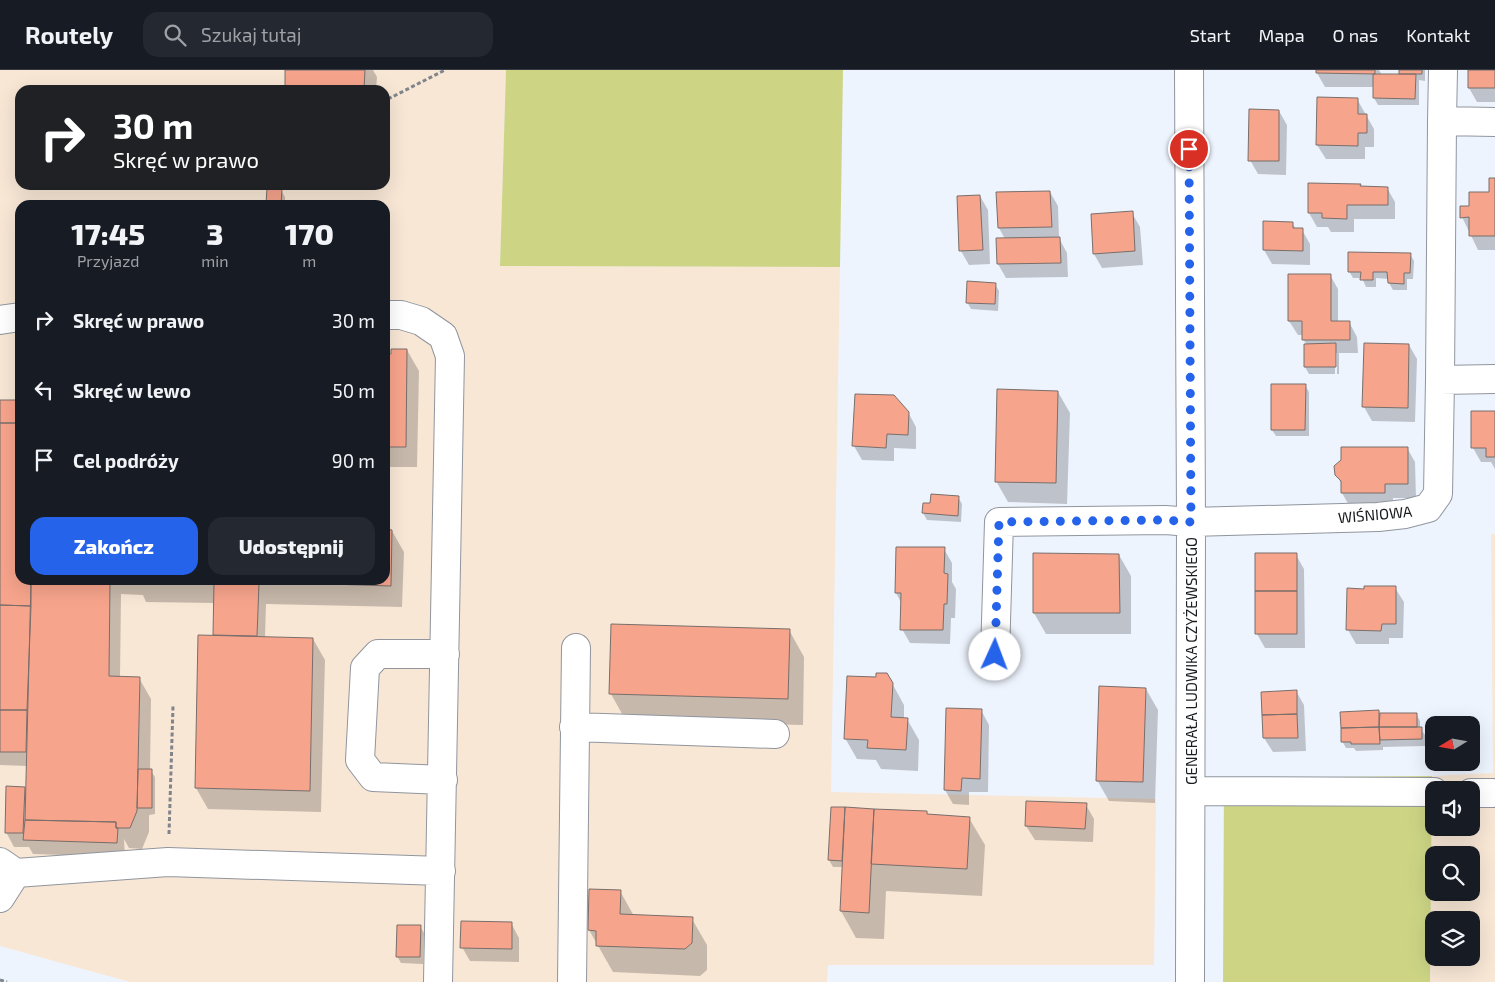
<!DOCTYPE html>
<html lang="pl">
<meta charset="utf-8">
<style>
:root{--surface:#171b24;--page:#242831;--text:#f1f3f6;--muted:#9ea1a6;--line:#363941;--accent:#2563eb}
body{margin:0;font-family:"Exo 2",sans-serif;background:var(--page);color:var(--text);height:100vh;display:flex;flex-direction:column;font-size:19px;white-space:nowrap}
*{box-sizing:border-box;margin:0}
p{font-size:16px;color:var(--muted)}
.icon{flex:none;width:28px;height:28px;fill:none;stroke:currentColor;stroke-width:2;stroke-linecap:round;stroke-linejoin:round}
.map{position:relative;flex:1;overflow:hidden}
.sheet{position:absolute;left:15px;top:130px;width:375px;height:385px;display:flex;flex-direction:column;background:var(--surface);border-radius:15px;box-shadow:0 5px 20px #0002}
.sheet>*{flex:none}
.banner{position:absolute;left:15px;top:15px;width:375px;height:105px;border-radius:15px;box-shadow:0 5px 20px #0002;background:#202124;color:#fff;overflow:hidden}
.needle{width:32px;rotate:259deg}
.controls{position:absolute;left:1425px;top:646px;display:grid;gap:10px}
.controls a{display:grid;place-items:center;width:55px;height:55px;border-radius:10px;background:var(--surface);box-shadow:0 5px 20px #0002;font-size:25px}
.pin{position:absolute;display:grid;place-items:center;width:42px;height:42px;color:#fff;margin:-21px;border:2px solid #fff;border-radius:50%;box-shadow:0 1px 5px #0007}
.me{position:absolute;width:55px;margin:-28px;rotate:2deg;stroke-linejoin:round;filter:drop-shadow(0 0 4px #0008)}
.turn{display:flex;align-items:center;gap:18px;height:105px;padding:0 15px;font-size:22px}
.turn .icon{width:65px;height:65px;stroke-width:2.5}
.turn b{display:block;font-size:35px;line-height:42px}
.eta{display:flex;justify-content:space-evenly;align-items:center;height:85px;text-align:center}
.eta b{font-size:30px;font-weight:800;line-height:35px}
.button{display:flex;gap:10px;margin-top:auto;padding:10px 15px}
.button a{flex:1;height:58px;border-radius:15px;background:var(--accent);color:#fff;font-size:20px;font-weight:800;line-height:58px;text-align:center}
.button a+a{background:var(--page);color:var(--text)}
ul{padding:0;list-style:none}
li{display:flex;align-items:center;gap:15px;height:70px;padding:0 15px}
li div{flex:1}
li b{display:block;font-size:19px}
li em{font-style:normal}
header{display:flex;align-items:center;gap:30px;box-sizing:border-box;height:70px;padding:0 25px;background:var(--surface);border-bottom:1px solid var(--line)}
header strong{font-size:24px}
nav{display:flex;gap:28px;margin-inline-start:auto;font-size:18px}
.search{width:350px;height:45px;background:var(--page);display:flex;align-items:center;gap:12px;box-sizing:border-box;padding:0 18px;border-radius:15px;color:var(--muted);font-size:19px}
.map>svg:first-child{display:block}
.industrial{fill:#f8e7d5;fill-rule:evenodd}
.green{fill:#cdd585}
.shadow{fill:#0003;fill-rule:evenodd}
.building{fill:#f7a48c;stroke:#796e6b}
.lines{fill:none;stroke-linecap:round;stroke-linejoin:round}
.minor-casing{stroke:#90959e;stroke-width:30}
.path{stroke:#80848b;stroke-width:3;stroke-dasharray:4 2.5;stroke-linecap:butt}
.minor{stroke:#fff;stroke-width:28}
.route{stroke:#2563eb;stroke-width:9;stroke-dasharray:0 16.2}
.labels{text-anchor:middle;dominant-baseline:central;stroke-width:4.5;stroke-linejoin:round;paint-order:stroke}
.street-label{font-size:15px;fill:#1a1c1f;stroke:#fff}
</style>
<header>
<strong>Routely</strong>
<div class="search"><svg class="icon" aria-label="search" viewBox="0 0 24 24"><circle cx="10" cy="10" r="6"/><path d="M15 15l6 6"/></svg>Szukaj tutaj</div>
<nav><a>Start</a><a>Mapa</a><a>O nas</a><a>Kontakt</a></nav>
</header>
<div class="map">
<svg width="1495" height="912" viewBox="0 0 1495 912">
<rect width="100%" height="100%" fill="#eef4fe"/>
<path class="industrial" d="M0,0H506L500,196L840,197L831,722L1156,729L1154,895H828L827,912H130L0,876ZM20,20H385V115H20ZM20,135H385V510H20Z
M1491,464H1495V912H1430L1432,706L1493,703ZM1434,720H1471V758H1434ZM1434,785H1471V822H1434ZM1434,850H1471V888H1434Z"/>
<path class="green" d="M506,0H843L840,197L500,196Z
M1432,706L1430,912H1223L1224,708Z"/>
<path class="shadow" d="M287,0H373L377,7L376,20H286Z
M1317,0H1379L1382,5H1400L1401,0H1425V11L1419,10V35H1378L1374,28L1375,17H1325L1317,3Z
M1469,0H1495V32H1477L1469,18Z
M1318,29H1357L1374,59V77H1365V89H1326L1317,75Z
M1279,41L1287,55L1286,105L1258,104L1250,90Z
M1495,109V180H1478L1462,147L1470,137L1490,124Z
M1360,115L1361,118H1387L1395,132V149H1354V162H1331L1328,157H1317L1309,143Z
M281,120L285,127V135H269L268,134Z
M1050,122L1058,136L1059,168L1067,183L1068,207L1006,208L998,194L1005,169L999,158L998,124Z
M980,126L988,140L990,194L969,195L961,181L958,127Z
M1132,143L1140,157L1143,195L1102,198L1094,184Z
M1292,153L1296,159L1302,160L1310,174V195L1272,194L1264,180Z
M1410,184L1414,191L1413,209H1407V220H1393L1389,213V209L1376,208V217H1366L1362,208H1353L1349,201Z
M1330,205L1338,219V252H1349L1357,267L1358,283H1339V304H1309L1305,297L1307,275L1303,269V265H1298L1289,251ZM1335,283H1337V304H1335Z
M995,214L999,221L998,241L971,239L967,232Z
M1409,275L1417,289L1415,352L1372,351L1364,337Z
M407,280L419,301L417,397H385V286Z
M1305,315L1309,322V366H1276L1272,360Z
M1058,322L1070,343L1067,434L1008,432L996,411Z
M0,331H20V510H385V461H392L404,482L402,537L266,534L265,568L313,569L325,590L321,742L208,739L196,718L214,567L215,533L146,532L143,525L121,524L120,608H139L151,629L150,700L155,707V744L149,745V762L142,779L129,778L124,769L125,787L33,784L29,777H14L6,762L25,718L27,722V696L0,695Z
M908,342L916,357V379L894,378V391L862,390L854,376Z
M1495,342V399L1491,392H1481L1473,378Z
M1407,378L1415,392L1416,428H1393V437H1350L1342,423V415L1336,404Z
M958,427L962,434L961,452L927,450L923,443Z
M944,479L952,493V512L956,519L955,548H951L950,574L910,573L902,559V534L896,523Z
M1119,485L1131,506V564H1046L1034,543Z
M1296,485L1304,499L1305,578H1265L1257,564Z
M1395,518L1404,532L1403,568H1389V574H1356L1348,560L1366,520Z
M789,560L804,587L803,655L626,651L611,624Z
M887,604L904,635V649H907L919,670L918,701L881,699L876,690L857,689L845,668L877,608Z
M1146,619L1158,640L1155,733L1109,731L1097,710Z
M1296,621L1304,635L1306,681L1273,682L1264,668L1263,623Z
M981,640L989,655L988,722H969V735L953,734L945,720Z
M1379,641L1381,645L1416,644L1420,651V658L1425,665V676L1383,677V680L1356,681L1354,678H1346L1342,671Z
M1086,735L1094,749L1093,772L1035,770L1026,756Z
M832,738L926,743L928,746L969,748L985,775L982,826L886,821L884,869L856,868L841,841L843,797H833L829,790Z
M620,821L634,846L692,849L707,875V900L700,906L613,902L589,860Z
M511,853L519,868V892L470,891L462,877Z
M420,856L424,863L423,894L401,893L397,886Z"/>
<path class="building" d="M285,0H365L364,20H285Z
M1316,0H1375V4L1316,3Z
M1399,0H1422V4H1399Z
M1468,0H1495V18H1468Z
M1373,4H1416L1415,29L1373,28Z
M1317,27L1358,28V44H1367V63H1358V76L1316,75Z
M1249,39L1279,40V91H1248Z
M1489,108H1495V166H1469V147L1460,148V136H1469V122H1489Z
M1308,113L1361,114L1360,116L1388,117V135H1347V149L1322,148V143H1308Z
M267,118L282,119L281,135L266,134Z
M1050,121L1052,157L998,158L996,122Z
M980,125L983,180L959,181L957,126Z
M1133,141L1135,181L1093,184L1091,144Z
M1263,151L1293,152V158H1303V181L1263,180Z
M1060,167L1061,193L997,194L996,168Z
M1348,182L1411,183L1410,203H1404V214L1388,213L1387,202H1373V210H1360L1361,202H1348Z
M1288,204H1331V251H1350V270H1302V251H1288Z
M967,211L996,213L995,234L966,233Z
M1336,273V297H1304V274Z
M1364,273L1409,274L1408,338L1362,337Z
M391,279H407L406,377H385V284H391Z
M1271,314H1306L1305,360H1271Z
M997,319L1058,321L1056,413L995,412Z
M855,324L894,325L909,342L908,365L887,364L886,378L852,376Z
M0,330H20V353H0Z
M1471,341H1495V387H1486V378H1471Z
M0,353H20V510H31V536L0,535Z
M1341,377H1408V414H1385V423H1341V411L1335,405L1334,396L1341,390Z
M931,424L959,426L958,446L922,443L923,433H930Z
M385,459L392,460L391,516L298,513V510H385Z
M896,477H945L944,503L948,504L947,534H944L943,560H900L901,523H895Z
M1033,483L1119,484L1120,543H1033Z
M1255,483H1297V521H1255Z
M31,510H110L109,606L140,607L137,741L130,758H116V752L25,750Z
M133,510H298V513L133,511Z
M214,512L259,513L257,566L213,565Z
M1364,516H1396V554H1382L1381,561L1346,560L1347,518L1364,519Z
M1255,521H1297V564H1255Z
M0,535L31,536L27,640H0Z
M611,554L790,559L788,629L609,624Z
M198,565L313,568L310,721L195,718Z
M876,603H887L893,613L891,647L908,648L906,680L867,678L868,670L844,669L847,606L876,607Z
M1099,616L1146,618L1143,712L1096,711Z
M1297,620V644L1262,645L1261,622Z
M946,638L982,639L980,709L962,708L961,721L944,720Z
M0,640H27L26,682H0Z
M1379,640V657L1341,658L1340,642Z
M1380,643H1417V657H1379Z
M1297,644L1298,668H1263L1262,645Z
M1379,657L1380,674H1351V672H1341V658Z
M1379,657H1422V669L1380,670Z
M138,699H152V738H137Z
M6,716L25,717L23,763H5Z
M1026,731L1087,733L1085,759L1025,756Z
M831,737H845L842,791L828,790Z
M845,737L874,739L869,843L840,841Z
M874,739L927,741V744L970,747L967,799L871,794Z
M25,750L116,752V758H118L117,773L23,770Z
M589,819L621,820L620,844L693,847L692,873L685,879L596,876V861L588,860Z
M461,851L512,852V879L460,878Z
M397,855H421L420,887H396Z"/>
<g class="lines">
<g class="minor-casing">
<path id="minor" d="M1189,0L1191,452L1190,912
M1443,0L1442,51L1495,52
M385,245H401L421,251L443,266L450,286L438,912
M0,250L20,247
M1440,310L1442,51
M995,585L999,452L1165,450L1191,452L1378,447L1405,444L1428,438L1438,424L1440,310L1495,309
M574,657L775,664
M443,710L373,707L360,690L365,598L378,584H445
M1191,721L1434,722
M1471,723H1493
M0,792L16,803L168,792L441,801
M0,828L16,803
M572,912L576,578"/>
</g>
<path class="path" d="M388,29L445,0
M169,764L173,636
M0,910L7,912"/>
<use href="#minor" class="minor"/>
</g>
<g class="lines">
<path class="route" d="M995,585L999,452L1165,450L1191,452L1189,79"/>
</g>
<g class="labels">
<g class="street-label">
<text transform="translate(1375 444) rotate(-5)">WIŚNIOWA</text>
<text transform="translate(1191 591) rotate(-90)">GENERAŁA LUDWIKA CZYŻEWSKIEGO</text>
</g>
</g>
</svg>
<div class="controls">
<a><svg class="needle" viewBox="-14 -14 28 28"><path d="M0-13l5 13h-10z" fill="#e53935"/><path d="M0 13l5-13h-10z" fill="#9ea1a6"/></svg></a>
<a><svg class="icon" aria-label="sound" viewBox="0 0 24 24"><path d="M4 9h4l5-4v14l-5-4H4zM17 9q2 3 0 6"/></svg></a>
<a><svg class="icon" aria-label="search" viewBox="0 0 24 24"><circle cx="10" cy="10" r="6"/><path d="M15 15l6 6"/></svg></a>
<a><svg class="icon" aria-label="layers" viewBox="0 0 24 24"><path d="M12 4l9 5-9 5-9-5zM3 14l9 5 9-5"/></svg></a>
</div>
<div class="pin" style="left:1189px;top:79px;background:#d93025"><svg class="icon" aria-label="arrive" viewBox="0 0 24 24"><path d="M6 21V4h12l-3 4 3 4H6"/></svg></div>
<svg class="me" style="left:995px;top:585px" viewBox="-20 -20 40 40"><circle r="19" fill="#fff"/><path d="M0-13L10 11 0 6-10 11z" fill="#2563eb"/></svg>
<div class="banner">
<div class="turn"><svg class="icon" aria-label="right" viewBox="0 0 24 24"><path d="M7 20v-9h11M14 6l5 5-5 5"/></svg><div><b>30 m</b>Skręć w prawo</div></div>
</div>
<section class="sheet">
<div class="eta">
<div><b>17:45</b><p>Przyjazd</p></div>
<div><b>3</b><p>min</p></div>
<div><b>170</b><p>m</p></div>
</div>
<ul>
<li><svg class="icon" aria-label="right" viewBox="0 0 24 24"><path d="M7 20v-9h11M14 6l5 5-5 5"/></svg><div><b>Skręć w prawo</b></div><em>30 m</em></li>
<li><svg class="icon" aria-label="left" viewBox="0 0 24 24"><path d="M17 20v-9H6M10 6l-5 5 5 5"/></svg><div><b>Skręć w lewo</b></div><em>50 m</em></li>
<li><svg class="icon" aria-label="arrive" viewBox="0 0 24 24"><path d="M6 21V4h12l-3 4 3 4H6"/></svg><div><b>Cel podróży</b></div><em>90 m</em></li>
</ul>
<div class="button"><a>Zakończ</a><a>Udostępnij</a></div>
</section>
</div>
